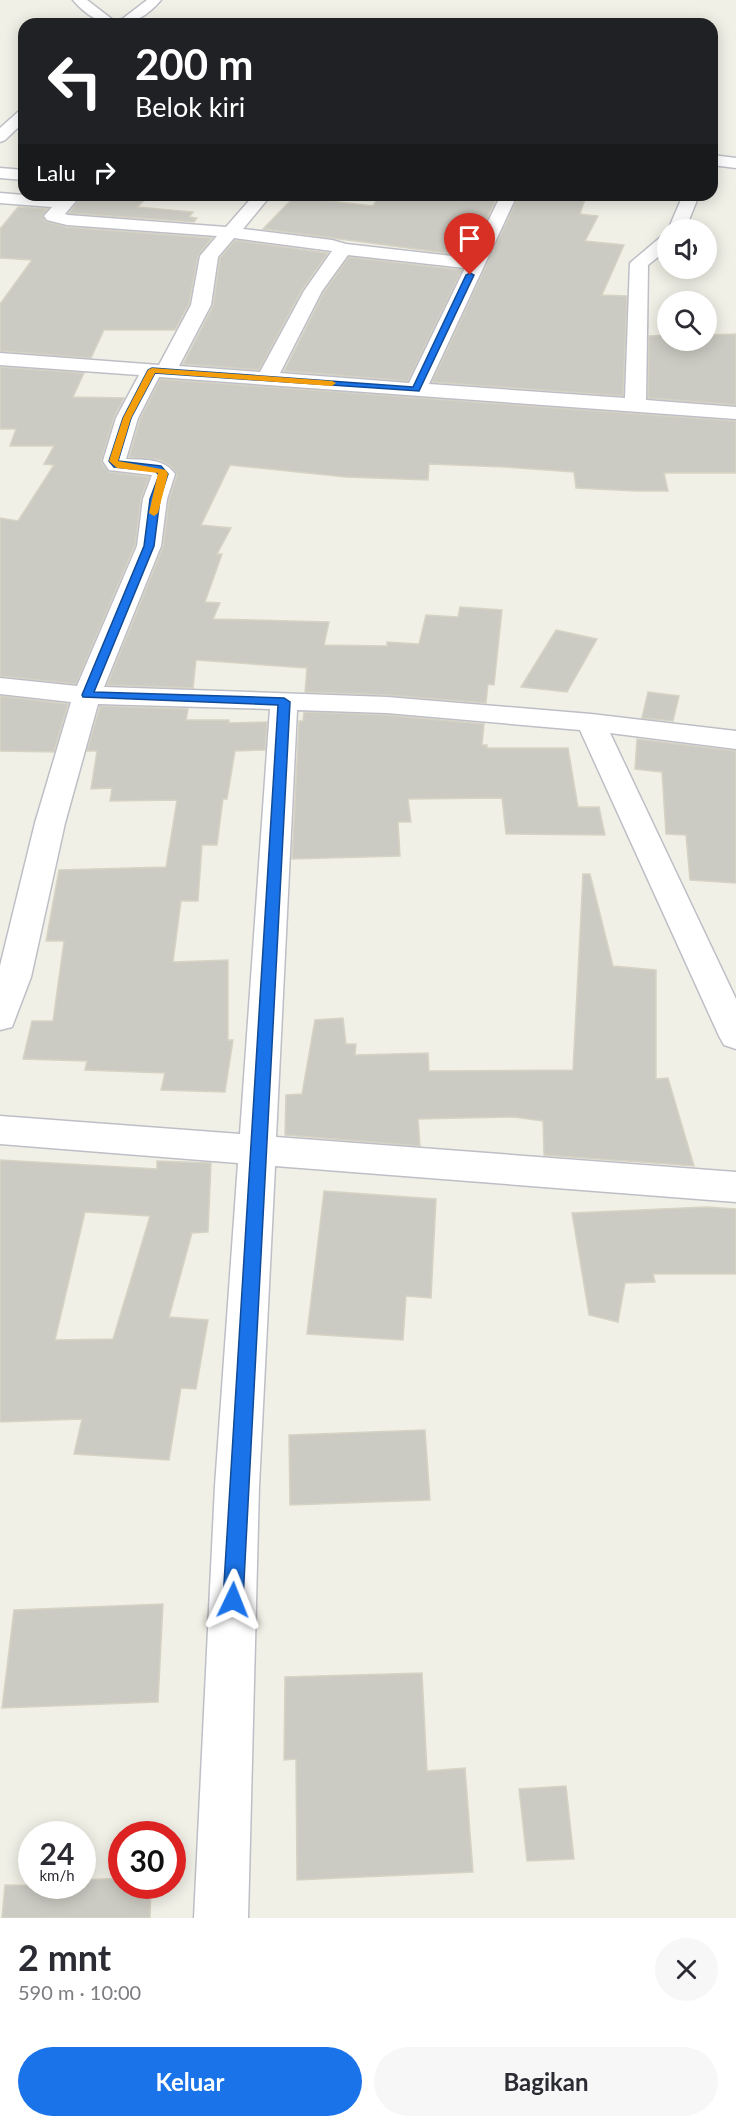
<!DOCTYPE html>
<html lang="id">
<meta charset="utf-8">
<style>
:root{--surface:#fff;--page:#f7f7f7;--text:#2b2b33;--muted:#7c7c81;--accent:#1a73e8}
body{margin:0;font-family:Lato,sans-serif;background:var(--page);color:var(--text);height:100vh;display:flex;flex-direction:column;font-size:22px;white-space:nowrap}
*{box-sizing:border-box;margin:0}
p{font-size:20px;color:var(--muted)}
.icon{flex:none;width:33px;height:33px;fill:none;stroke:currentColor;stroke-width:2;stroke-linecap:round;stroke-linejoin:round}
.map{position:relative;height:1918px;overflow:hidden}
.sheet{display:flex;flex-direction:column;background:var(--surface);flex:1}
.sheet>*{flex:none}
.hud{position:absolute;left:18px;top:18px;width:700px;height:183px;border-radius:18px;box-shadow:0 3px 15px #0003;background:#202124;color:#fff;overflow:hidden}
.buttons{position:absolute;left:657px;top:219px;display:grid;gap:12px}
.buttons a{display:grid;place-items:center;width:60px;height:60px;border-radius:50%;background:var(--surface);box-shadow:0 3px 15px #0003;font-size:30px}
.speed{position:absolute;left:18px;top:1821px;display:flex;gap:12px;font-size:30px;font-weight:700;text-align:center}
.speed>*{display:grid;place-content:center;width:78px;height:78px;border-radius:50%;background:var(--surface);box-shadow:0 3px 15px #0003;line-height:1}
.speed small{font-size:15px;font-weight:400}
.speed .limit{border:9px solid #d22;background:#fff;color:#111}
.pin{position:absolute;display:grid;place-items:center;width:51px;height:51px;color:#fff;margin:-62px -26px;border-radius:50% 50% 50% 0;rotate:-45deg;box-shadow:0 0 6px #0007}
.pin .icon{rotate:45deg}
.me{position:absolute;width:66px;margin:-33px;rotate:2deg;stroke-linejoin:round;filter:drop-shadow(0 0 4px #0008)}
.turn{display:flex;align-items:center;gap:21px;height:126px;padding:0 18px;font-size:27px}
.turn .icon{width:78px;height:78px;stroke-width:2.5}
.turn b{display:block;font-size:42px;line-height:51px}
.then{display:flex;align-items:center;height:57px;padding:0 18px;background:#0003;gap:12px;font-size:22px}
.round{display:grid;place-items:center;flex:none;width:63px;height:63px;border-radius:32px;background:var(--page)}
.overview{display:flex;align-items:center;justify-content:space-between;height:102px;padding:0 18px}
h1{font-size:36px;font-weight:700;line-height:45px}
.cta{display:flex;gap:12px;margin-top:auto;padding:12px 18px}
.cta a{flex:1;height:69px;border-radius:36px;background:var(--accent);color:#fff;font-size:24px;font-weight:700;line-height:69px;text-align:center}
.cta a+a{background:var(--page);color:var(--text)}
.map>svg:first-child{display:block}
.building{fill:#cccbc3;stroke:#d7d3c4;stroke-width:1.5;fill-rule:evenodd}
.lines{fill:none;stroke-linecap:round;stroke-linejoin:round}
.minor-casing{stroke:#bebfc6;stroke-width:3}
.minor{fill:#fff;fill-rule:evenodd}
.route{fill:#1a73e8;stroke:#114b97;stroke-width:1.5}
.slow{fill:#f59e0b}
</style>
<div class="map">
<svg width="736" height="1918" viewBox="0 0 736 1918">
<rect width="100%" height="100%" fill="#f1f0e7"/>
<path class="building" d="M83,195H150L137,207L193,212L189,217L197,218L194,222L69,213Z
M391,195H498L469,256L263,229L294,197L373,206L379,196Z
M519,195H573L571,198L585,199L580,214L598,216L585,241L624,245L602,295L627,296L623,396L432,382Z
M18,207L47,209L42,216L45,221L66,227L212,238L198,256L189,304L175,330H104L91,358L0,351V304L32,260L0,258V229Z
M235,240L328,253L302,290L259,370L183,364L213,306L220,258Z
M349,257L462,270L408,381L284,371L324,292Z
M736,334V405L648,398L649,336L668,335V340H706V335Z
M0,367L84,373L73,397L124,398L114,417L101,462L109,472L149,477L141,499L135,545L76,684L0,676V518L18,521L54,465L44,464L54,446H10L16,429H0Z
M160,379L736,421V473H664L668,491H637L576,488L574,472L505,467L429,464L428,480L346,477L230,465L201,525L231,528L217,554H222L205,602L220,603L213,619L329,622L324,645L387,646V642L419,644L426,615L458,617L460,607L502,610L494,685L488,684L486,703L387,695L305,692L307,668L196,660L193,688L107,685L163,547L169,499L177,475L172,467L160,460L129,457L140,419Z
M556,630L597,639L567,692L521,687Z
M648,692L679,696L673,721L642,718Z
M0,696L68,704L54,752L0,751Z
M100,706L188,709L186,720H229V723L267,722L265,750L235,751L227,799H223L217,845H202L198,901H181L173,962L228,960V1040H233L225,1092L161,1090L165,1073L85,1070L87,1061L23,1059L32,1021H53L64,941H46L59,870L166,867L177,800L110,801L112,788L91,789L97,751H87Z
M304,712L387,715L484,724L482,745H487V748H568L578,807H599L605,835L506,834L502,798L408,799L411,822H398L400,856L292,859L299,721H303Z
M637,739L736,751V883L690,880L686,835L666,834L662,772L635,769Z
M583,874H590L613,966L656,970V1079L668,1078L694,1166L544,1155L543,1121L514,1117L418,1119L420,1146L285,1135L286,1095L302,1094L315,1020L343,1018L346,1044H356L355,1055L428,1053L429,1071L573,1070Z
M0,1160L157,1169V1161L211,1163L208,1232L192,1233L169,1317L208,1320L196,1389L181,1388L169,1460L74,1454L82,1419L0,1422ZM85,1212L150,1216L113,1339L55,1340Z
M324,1191L436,1199L431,1298L406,1296L403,1340L307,1334Z
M707,1207L736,1209V1274H653L655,1282L625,1283L618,1322L589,1315L572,1213Z
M425,1430L430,1500L290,1505L289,1435Z
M163,1604L158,1702L2,1708L14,1610Z
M422,1673L427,1771L465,1768L473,1872L297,1880L296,1759L284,1760L285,1677Z
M566,1786L574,1859L527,1861L519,1789Z
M122,1878V1886H151L150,1918H2L5,1885L82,1886V1880Z"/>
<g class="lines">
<g class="minor-casing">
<path id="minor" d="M73,0H87L117,23L147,0H161C134,32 100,32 73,0Z
M24,109V122L5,140L0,142V128L19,111Z
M712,155L736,158V168L712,165Z
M0,168L24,170V180L0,178Z
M0,193L61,198L64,195H81L65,214L68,215L226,227L254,195H271L243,229L332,240L346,244L470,258L501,195H517L429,384L625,398L630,263L662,236L668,235V249L648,265L646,400L736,407V419L159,377L138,418L126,459C144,460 164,458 175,474L167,499L161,546L104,687L387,697L591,714L736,731V749L610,733L736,999V1049L724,1045L719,1036L580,730L387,713L297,710L276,1137L736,1172V1202L275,1166L259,1486L248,1918H194L215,1486L238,1163L0,1144V1116L240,1134L270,709L98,704L65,823L31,977L12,1027L0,1030V966L35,823L71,702L0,694V678L77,686L137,546L143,499L152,475L109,470L103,461L116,418L139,375L0,365V353L159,365L191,305L200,256L217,236L67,225L47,220L44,216L52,207L0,203ZM234,238L332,251L304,291L260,372L179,366L211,305L218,257ZM348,255L465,268L409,383L280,373L322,291Z
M683,195H699L685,230H668Z"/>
</g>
<use href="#minor" class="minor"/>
</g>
<path class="route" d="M470,273L474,275L419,391L155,373L131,418L118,461L161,466L168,474L160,499L154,546L94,692L284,698L290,702L243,1600L240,1607L233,1609L226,1607L223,1600L278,705L83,697L82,695L144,546L150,499L159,475L155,471L114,467L109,461L123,418L148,370L152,368L413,387L466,275Z"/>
<path class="slow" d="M152,368L332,381L336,383L332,386L155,373L131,418L118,461L166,470L168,474L158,513L154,516L149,513L158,473L117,468L109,461L123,418L148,370Z"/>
</svg>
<div class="buttons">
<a><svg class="icon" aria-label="sound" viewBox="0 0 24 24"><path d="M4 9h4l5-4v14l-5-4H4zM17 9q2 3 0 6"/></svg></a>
<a><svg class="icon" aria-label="search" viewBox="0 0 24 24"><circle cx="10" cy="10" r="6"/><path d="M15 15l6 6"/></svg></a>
</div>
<div class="speed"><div>24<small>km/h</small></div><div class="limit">30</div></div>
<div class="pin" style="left:470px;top:275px;background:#d93025"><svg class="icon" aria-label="arrive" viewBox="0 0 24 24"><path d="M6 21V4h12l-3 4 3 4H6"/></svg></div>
<svg class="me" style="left:233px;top:1600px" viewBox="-20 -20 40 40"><path d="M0-17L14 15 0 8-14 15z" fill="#1a73e8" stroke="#fff" stroke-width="4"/></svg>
<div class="hud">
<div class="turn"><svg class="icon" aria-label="left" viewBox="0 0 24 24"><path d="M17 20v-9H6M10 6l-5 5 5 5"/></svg><div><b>200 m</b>Belok kiri</div></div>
<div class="then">Lalu<svg class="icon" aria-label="right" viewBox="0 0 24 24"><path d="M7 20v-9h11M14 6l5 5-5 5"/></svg></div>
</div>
</div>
<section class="sheet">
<div class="overview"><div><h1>2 mnt</h1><p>590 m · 10:00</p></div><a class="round"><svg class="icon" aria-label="close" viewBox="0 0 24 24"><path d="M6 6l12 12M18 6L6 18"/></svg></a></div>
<div class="cta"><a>Keluar</a><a>Bagikan</a></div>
</section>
